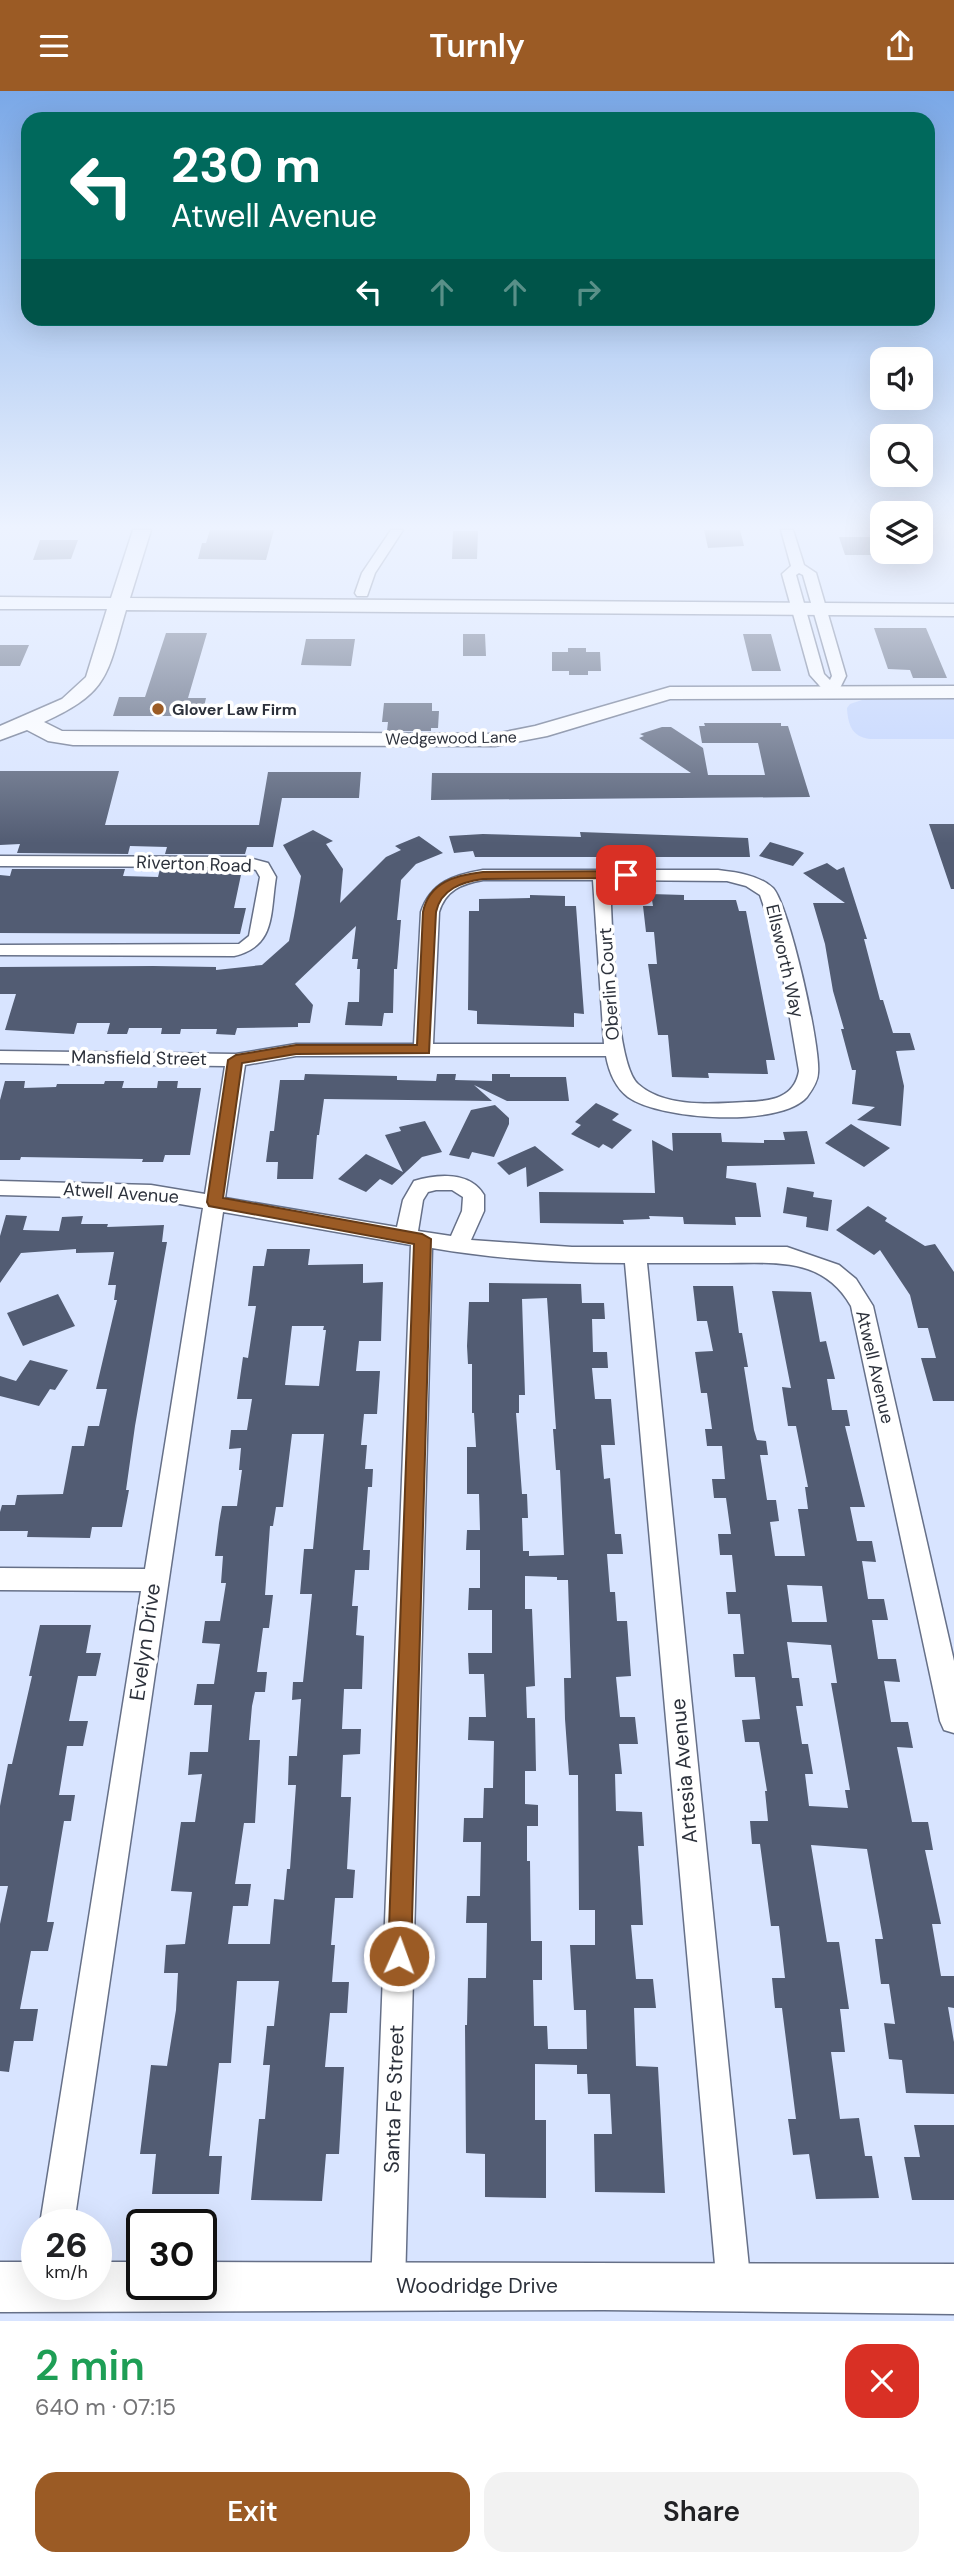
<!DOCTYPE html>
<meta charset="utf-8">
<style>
:root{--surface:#fff;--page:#f2f2f2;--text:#202124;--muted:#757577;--accent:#9b5b25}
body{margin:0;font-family:"DM Sans",sans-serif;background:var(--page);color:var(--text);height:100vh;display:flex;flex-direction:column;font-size:26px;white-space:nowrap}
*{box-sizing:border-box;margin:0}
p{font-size:23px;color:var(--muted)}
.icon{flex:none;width:38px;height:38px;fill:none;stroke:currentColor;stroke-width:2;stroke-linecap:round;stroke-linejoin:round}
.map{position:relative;height:2230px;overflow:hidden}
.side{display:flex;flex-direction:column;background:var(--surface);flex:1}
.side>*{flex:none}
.top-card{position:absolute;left:21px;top:21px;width:914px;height:214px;border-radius:21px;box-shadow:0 7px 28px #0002;background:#00695c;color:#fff;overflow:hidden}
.fabs{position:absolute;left:870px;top:256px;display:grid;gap:14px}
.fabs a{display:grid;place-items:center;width:63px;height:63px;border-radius:14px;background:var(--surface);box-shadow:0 7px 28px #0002;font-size:35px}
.speed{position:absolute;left:21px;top:2118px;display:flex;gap:14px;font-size:35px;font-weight:700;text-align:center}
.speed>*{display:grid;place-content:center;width:91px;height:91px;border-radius:50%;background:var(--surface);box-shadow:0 7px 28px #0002;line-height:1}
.speed small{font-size:18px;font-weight:400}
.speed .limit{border:4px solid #111;border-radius:10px;background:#fff;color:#111}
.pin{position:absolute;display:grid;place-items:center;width:60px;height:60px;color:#fff;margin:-30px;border-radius:14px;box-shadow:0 4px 10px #0006}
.me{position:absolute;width:77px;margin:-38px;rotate:2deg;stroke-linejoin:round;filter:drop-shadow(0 0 5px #0008)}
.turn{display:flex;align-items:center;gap:24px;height:147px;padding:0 35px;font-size:32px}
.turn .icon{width:91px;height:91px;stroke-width:2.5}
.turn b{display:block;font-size:49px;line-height:60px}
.lanes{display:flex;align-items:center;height:66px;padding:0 35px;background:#0003;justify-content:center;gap:35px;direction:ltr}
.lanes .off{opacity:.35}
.round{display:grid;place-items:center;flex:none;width:74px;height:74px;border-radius:21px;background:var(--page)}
.overview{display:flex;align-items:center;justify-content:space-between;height:119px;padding:0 35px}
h1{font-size:42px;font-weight:600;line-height:52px;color:#1e9e55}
.button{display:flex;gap:14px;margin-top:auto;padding:14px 35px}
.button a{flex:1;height:80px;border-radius:21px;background:var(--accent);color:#fff;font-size:28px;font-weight:600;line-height:80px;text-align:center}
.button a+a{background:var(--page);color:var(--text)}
header{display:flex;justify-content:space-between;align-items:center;height:91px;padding:0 35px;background:var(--accent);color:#fff;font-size:32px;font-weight:600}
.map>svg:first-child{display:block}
.green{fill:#bfd2fe}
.building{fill:#525c73;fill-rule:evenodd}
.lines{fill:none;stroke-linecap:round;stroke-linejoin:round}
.street-casing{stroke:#667088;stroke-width:3}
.secondary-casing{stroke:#667088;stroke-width:3}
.street{fill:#fff;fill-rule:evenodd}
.secondary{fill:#fff;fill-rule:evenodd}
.route{fill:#9b5b25;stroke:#653b18;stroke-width:2}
.poi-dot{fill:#9b5b25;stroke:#fff;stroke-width:2.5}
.labels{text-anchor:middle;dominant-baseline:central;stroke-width:7;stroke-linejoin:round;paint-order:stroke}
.far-poi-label{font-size:16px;font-weight:bold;fill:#2c313b;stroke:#fff;text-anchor:start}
.far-street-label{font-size:16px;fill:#2c313b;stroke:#fff}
.street-label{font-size:18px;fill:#2c313b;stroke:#fff}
.near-street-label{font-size:21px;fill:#2c313b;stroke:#fff}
</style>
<header><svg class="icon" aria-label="menu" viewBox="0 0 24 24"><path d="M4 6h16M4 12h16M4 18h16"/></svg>Turnly<svg class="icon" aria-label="share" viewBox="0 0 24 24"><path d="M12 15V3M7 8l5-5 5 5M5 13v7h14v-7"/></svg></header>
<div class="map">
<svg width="954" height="2230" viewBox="0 0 954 2230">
<rect width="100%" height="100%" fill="#d8e4ff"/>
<path class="green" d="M865,608H954V648H870C852,646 848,634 847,617L850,613Z"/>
<path class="building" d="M210,439H274L266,469L198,468L202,452H206Z
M704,439H740L744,455L708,457Z
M453,440H478L477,468H452Z
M839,446H880L882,460H886L887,464H845Z
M40,449H78L71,468L33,469Z
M874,537H926L947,587H913L910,579L888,578Z
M166,542H207L188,607H206L202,625H113L119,606H145Z
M463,543H485L486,565H463Z
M743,543H771L781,580H752Z
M306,548H355L351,575L301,574Z
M0,554H29L20,575H0Z
M568,557H586V561H600L601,580H588V584H569V580H552V561H568Z
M384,612H432V620H439L438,637H431V640H387L388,631H382Z
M704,632H781V635H788L810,706L431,709L432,682H691L639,647L644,645L640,643L662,636H671L703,657L708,684H765L758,652H702L699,635H705Z
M0,680H119L105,734H259L268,681H361L359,707H282L273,756H247L245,763H165L167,756L130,755L128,763L17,762L20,753L0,754Z
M929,733H954V798H951Z
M313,739L333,750L326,753L343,778L340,812L386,766L401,759L395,755L419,745L443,762L416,773L401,789L397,829H401L397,878H394L393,922H384L382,935L345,934L348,911H359L360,878H357L358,868H352L356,835L295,893L313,914L310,932H298V936L237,937L235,944L216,943L217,938H181L180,943H161L162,937H129L127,943H107L110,932H77L74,943L5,939L16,903H0V876L153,875L216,876V879L262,874L289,850L294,825L301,785L283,754Z
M580,741L748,747L750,766H475L473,760L454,762L449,745L483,743L581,746Z
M770,751L800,760L804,762L793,775L759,765Z
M827,772L837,779L844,776L867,848H864L880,909H883L893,942H910L915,959L896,960L904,995L901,1035L857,1029L875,1016L852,1013L856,979H852L841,938H844L833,900L825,853L813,812H845L803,782Z
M12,778H125L123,785L158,786L160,778L242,779L234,817H246L240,843L0,842V784L10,785Z
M651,803L684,804V809H736L739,820H746L775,969H766L768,983L708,982L709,987L672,986L668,944H658L648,873H657L654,841H646L643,815H653Z
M530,804L565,805V815H576L584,923L574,922V936L477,933V920L468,919L469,820H479V808L530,807Z
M305,983L397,985V989L436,990L437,983H456L455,989L492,990V983H510V986H566L569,1010H507L474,994L492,1010L324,1008L319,1044H317L313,1088H277L278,1071H266L270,1040H274L280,989H304Z
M5,990H25L24,997L56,996L57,993H104L105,990H124L122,997H157L158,990H178L177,997H201L190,1064H165L163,1071H142L143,1068L21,1066L20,1069H0V1009Z
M596,1012L619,1023L612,1029L632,1039L612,1058L603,1053L599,1057L571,1043L581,1034L575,1031Z
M495,1014L509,1027V1033L494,1066L472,1061L469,1068L449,1064L471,1019Z
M425,1030L442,1061L422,1066L392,1094L380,1088L366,1101L338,1088L366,1063L403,1081L385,1044L401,1040L399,1036Z
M851,1033L890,1057L864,1076L825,1052Z
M807,1040L815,1073L727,1075L726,1087L756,1092L761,1126H735L736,1134L684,1133L683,1126L649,1125L650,1128L623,1129L624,1133L540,1132L539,1101L655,1102L652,1049L673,1060L672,1042H721L722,1051L764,1052V1049H785L783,1041Z
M535,1055L564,1079L527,1096L526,1076L509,1084L497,1072Z
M787,1096L814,1101L813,1106L832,1109L828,1140L806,1136L807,1126L783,1122Z
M868,1115L887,1127L885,1130L925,1155L935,1153L954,1181V1310H933L921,1267H936L928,1237H918L910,1204L880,1159L874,1164L836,1139Z
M6,1124L27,1125L23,1139L59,1140L62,1126L83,1125L81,1133H108L107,1136L164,1134L162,1151H167L135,1335L126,1399H129L122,1436H92L90,1447L27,1446L28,1440H0V1421L2,1414H15L17,1404L63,1403L72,1355H84L88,1335H99L107,1298H96L117,1209H114L116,1194H108L114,1161L76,1162V1158L21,1162L0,1192V1145Z
M267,1158H310L308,1174L363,1173V1192L383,1191L381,1250H359L356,1280H380L377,1323H364L361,1354H367L365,1378H373L372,1396H368L363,1459H370L369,1479H355L352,1515H358L356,1544L364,1545L362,1598H344L342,1638H361L360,1663L343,1664L341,1706H351L347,1778L355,1779L353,1807H335L331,1854H335L332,1891H349L347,1922H330L325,1976H344L339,2063H326L322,2110L251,2109L259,2028H265L270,1974H263L267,1935H274L279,1890H237L231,1972H219L209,2065H222L219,2103H152L156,2063H140L151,1974L167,1975L176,1919L178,1882H164L166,1854L185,1853L192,1801L171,1800L181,1731H195L202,1683L188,1684L190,1661H208L212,1614H194L197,1593H214L220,1553L202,1552L205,1530H220L226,1492H221L223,1465H215L219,1432L222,1415H237L242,1379H239L241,1357L229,1358L231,1339H247L252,1308H237L243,1266L248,1267L256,1215H248L253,1175H264ZM292,1235H324L323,1239H326L319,1295L285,1294ZM292,1343H324L313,1458H304L300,1503H312L303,1591H293L292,1609L301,1608L297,1665H289L288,1694H296L290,1778H287L284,1809L274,1808L270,1853H228L233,1815H248L251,1793H235L244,1732H255L260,1649H249L252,1615L255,1601H265L267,1581H257L263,1537H269L273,1504H265L270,1435H273L276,1416H283Z
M489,1192L581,1193L582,1212H604L605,1228H592L593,1261H607L608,1277H592L595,1308H611L615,1354H601L604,1388L610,1387L615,1443H621L623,1463H607L610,1501H615L617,1530H627L631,1585L616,1586L620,1626H635L638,1653H619L622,1683H615L616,1720L642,1721L644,1755H638L643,1834H631L636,1888H653L656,1917H634L636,1975L658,1976L665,2102L595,2101L594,2043H612L610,2003H588L587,1983H577V1974L535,1973V2029H546V2107L485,2106V2063L466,2062L465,1934H467L468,1887H486L487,1832H466L467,1805H480L481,1751H463L464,1727H483L484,1697H493L494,1650L468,1649L469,1626H486L484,1583H469L468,1562H492V1519H468L469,1497H480V1459H466L467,1439H480L479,1403H467V1356H476L474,1322H472V1273H468L467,1255L469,1211H489ZM547,1207L556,1338H553L556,1379H560L564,1464L529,1465V1460H523L522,1427H528L527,1403H522L516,1322H519V1304H525L522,1208ZM525,1485L557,1486V1489H568L571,1587H564L565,1628L569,1684H578L579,1819H595V1854H570L574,1919H586L587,1958H548L547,1935H534L533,1889H542V1850H531L530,1770H527V1735H538V1714L525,1713V1680H536L535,1627H527L526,1596L535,1595L532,1518H525Z
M693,1195H733L739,1242H742L748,1276H744L754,1339L757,1349L766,1350L768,1364H760L767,1409H776L779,1430L770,1431L775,1465H805L798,1418H808L805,1396H808L796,1335H788L782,1296L791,1297L772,1200L811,1201L820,1251L826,1250L835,1288H827L832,1319H847L850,1335H845L865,1416H850L857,1450H872L876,1471L862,1470L868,1508H884L888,1529H872L878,1568H896L900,1591L884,1590L891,1631H908L913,1657L897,1656L912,1731H928L933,1759H925L941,1833H932L941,1885H954V1917L948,1916L954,1951V2003L906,2002L902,1969L889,1968L884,1932L895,1933L889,1893H881L875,1848H883L867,1758L811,1754L827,1851H839L849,1918H840L845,1961H831L840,2028L859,2027L865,2065H872L879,2107L816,2108L809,2063L793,2064L788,2028H796L782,1917H775L772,1887H785L779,1835H771L760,1753H752L750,1730H768L765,1700H767L759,1651H745L742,1629L760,1628L755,1586H735L733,1563H744L740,1523H728L726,1501H736L732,1464H720L718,1443H731L726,1407H714L712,1388H725L722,1355H707L705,1338H712L707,1302H701L695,1261L713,1260L707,1230H697ZM787,1494L822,1495L827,1531H792ZM787,1551L831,1554L837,1592H831L850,1699H845L848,1717L809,1715L805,1683H813L808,1653H802L796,1615H803L799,1587H792Z
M58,1203L75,1235L23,1255L7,1222Z
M30,1269L68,1279L55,1299L50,1298L39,1315L0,1305V1285L16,1290Z
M40,1534H91L86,1562H101L96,1585H78L69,1630H88L83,1655H67L59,1704H75L71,1730H64L47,1831H54L48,1860H31L20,1918H38L33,1950H14L9,1981L0,1980V1833L8,1795H0V1715L8,1673H12L32,1585H29Z
M914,2034H954V2109H912L904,2066H920Z"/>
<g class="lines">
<g class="street-casing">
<path id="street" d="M391,439H403L375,482L367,505H357L355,502L362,482Z
M781,439H793L804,474L816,482L846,585L837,603H827L810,584L782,483L791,475ZM799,482L803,484L832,585L830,589L824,583L796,484Z
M0,765L245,766L268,772L276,786C270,823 276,855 234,865L0,864V854L239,853L249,845L260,786L256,779L244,776L0,775Z
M483,779H718C735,781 759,784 773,797C789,814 821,956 818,982C818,990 812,999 807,1006C780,1037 660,1029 628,1006C615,996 609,981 606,965H296L245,974L225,1107L397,1136L403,1109L414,1090C437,1083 470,1080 484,1104V1120L471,1149L572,1156H787L839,1174L856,1188L873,1215L954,1570V1642L944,1639L940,1630L851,1215C823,1166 776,1172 727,1172C700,1172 673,1172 647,1172L751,2196L746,2208L734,2213L722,2208L717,2196L625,1172C560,1172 496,1168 432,1157L405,2195L400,2207L388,2212L376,2207L371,2195L411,1154L223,1121L74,2133H40L141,1500L0,1499V1477L145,1478L203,1117L151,1108L0,1104V1090L151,1094L205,1103L225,975L0,972V960L236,963L296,953H414L421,821C431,791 454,784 483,779ZM483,789H593L604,953H433L439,821C446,799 461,793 483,789ZM610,789L727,790L746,795L760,804L778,857L799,980C794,1008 770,1010 746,1011C712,1013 665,1017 638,993C614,972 612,826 610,789ZM436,1099H452L463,1106L462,1120L451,1145L418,1140L423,1109L428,1101Z"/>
</g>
<g class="secondary-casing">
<path id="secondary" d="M133,439H151L130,507L954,513V525L126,519C107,583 110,601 44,631L62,640L495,643L535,635L670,596L954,595V607L670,608L547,645L495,655L73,654L48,650L27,639L0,649V635L62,608L86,586L107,518H0V506L111,507Z
M0,2171H37V2193H96V2171H142V2193H201V2171L954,2173V2223L604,2219L0,2221Z"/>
</g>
<use href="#street" class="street"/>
<use href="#secondary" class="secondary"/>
</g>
<linearGradient id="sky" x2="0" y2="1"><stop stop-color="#7aa8e7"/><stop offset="0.58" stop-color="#edf3ff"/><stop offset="1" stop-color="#edf3ff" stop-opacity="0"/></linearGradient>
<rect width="954" height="752" fill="url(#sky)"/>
<path class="route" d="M626,780L632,784L630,787L483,788C462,791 441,798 436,821L429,962L296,963L242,972L223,1107L422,1143L431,1148L411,1865L407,1873L399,1876L391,1873L388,1865L414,1153L209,1115L207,1111L228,969L236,964L296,954H417L423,821C429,791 456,784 483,781Z"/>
<circle class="poi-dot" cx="158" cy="618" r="7"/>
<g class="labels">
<g class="far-poi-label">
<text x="172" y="618">Glover Law Firm</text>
</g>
<g class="far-street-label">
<text transform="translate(451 647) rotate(-1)">Wedgewood Lane</text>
</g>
<g class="street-label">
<text transform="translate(194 773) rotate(2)">Riverton Road</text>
<text transform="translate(785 870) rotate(77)">Ellsworth Way</text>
<text transform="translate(609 893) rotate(-94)">Oberlin Court</text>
<text transform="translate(139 967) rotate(1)">Mansfield Street</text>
<text transform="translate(121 1102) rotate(4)">Atwell Avenue</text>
<text transform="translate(875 1276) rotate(77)">Atwell Avenue</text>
</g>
<g class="near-street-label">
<text transform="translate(145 1551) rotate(-82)">Evelyn Drive</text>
<text transform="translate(684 1680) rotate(-95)">Artesia Avenue</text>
<text transform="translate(394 2008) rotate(-88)">Santa Fe Street</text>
<text x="477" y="2195">Woodridge Drive</text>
</g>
</g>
</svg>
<div class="fabs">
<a><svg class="icon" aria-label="sound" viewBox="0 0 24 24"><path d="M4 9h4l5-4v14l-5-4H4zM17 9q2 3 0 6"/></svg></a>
<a><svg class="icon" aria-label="search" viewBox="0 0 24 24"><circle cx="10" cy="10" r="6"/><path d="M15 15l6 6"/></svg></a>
<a><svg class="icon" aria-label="layers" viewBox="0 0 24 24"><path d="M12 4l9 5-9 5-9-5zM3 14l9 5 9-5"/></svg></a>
</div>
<div class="speed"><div>26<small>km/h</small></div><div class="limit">30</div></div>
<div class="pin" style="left:626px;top:784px;background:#d93025"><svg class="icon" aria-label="arrive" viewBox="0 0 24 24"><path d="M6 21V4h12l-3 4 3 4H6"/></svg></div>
<svg class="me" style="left:399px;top:1865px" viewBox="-20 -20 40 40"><circle r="17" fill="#9b5b25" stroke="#fff" stroke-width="3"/><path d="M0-11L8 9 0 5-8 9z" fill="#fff"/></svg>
<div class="top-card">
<div class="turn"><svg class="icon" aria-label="left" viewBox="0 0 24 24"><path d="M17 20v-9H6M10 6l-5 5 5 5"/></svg><div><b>230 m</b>Atwell Avenue</div></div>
<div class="lanes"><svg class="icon" aria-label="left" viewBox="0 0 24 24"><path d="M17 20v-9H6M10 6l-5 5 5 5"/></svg><svg class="icon off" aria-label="ahead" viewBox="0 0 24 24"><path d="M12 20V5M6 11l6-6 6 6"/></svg><svg class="icon off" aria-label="ahead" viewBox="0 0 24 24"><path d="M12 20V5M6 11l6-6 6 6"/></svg><svg class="icon off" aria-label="right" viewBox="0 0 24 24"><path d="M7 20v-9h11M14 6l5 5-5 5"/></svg></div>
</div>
</div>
<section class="side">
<div class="overview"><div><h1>2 min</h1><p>640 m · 07:15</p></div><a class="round" style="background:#d93025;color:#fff"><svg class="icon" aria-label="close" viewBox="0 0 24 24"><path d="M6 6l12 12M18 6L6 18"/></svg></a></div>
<div class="button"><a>Exit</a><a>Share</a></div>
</section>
